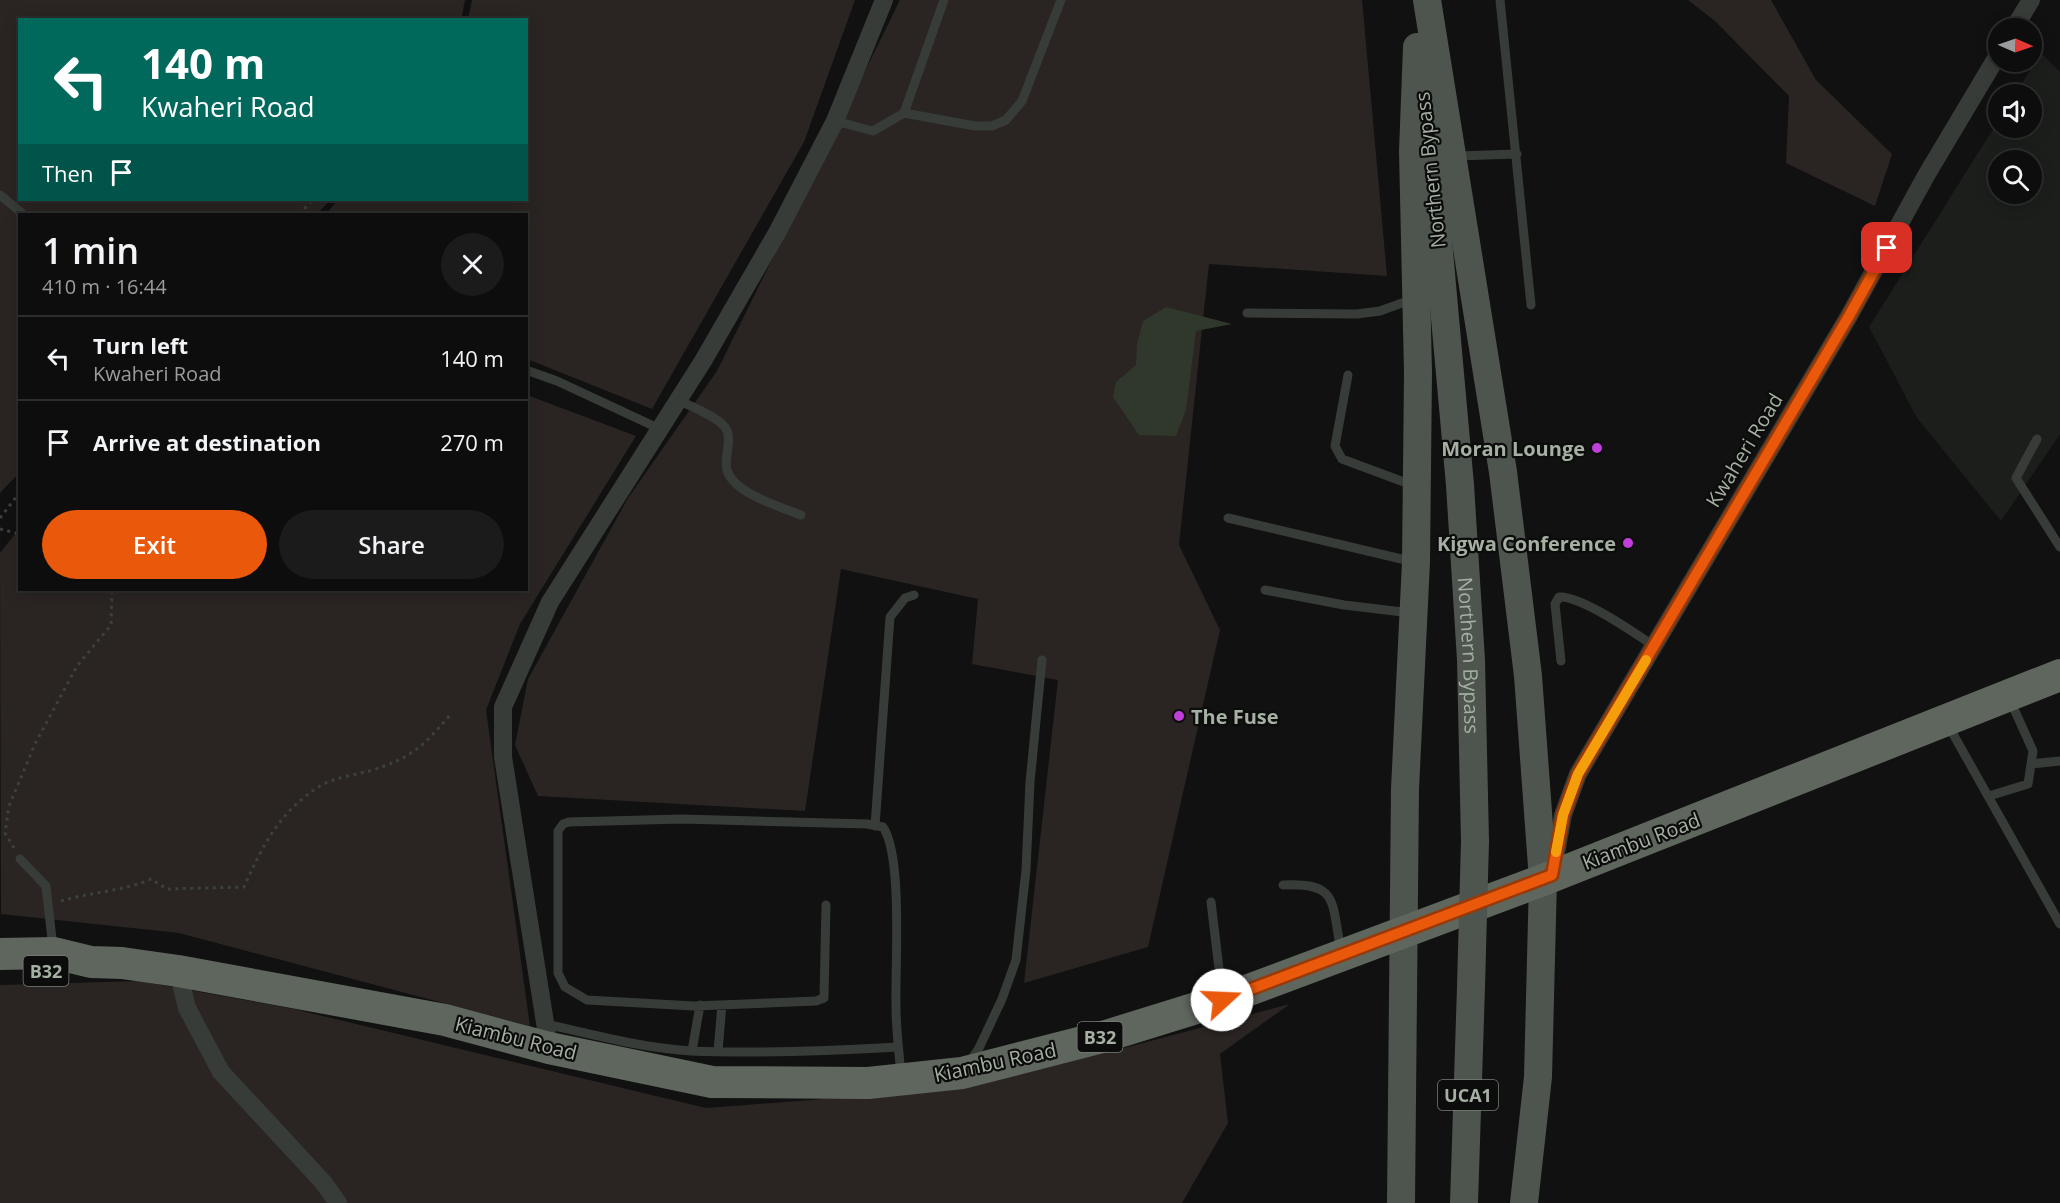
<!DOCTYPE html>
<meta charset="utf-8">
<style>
:root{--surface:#0c0d0c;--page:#1a1b1a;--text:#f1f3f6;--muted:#9a9c9d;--line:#2c2d2d;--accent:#ea580c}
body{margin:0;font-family:"Open Sans",sans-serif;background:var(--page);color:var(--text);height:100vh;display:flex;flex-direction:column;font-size:22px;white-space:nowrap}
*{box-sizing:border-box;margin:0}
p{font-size:20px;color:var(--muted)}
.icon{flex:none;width:33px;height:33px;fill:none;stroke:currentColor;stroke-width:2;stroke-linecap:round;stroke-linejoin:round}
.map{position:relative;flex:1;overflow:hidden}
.panel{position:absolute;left:18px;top:213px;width:510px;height:378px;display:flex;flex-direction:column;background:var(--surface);border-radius:0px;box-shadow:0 3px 15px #0003,0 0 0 2px var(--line)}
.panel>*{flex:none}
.guide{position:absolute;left:18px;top:18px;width:510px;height:183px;border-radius:0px;box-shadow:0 3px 15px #0003,0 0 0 2px var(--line);background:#00695c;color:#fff;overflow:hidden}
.needle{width:39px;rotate:92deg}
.tools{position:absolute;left:1988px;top:18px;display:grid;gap:12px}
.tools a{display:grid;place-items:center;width:54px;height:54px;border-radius:50%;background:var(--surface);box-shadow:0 3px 15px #0003,0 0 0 2px var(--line);font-size:30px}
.pin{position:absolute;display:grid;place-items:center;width:51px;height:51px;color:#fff;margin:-26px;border-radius:12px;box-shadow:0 3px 9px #0006}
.me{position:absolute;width:66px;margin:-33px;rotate:70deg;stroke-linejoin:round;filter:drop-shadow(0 0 4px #0008)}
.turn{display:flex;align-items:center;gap:21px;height:126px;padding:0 24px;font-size:27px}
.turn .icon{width:78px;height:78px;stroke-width:2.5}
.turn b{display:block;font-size:42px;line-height:51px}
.then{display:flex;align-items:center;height:57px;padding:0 24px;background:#0003;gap:12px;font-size:22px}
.round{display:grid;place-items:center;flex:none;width:63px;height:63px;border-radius:32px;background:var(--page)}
.headline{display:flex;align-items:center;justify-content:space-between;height:102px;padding:0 24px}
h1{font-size:36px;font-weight:600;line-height:45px}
.button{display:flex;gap:12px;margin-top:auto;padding:12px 24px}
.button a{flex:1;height:69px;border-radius:36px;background:var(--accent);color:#fff;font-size:24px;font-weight:600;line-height:69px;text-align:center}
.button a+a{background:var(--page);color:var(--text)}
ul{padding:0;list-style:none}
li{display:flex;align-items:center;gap:18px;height:84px;padding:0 24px;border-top:2px solid var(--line)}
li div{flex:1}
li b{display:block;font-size:22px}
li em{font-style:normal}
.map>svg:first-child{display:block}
.built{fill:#1c1e1c;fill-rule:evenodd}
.green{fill:#2a2523}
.water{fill:#30382b}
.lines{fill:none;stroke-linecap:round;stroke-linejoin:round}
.path{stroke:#3c413b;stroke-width:3;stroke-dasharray:3 4.5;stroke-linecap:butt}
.lane{stroke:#383c38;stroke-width:9}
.street{stroke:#383c38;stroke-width:18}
.primary{stroke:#4e544e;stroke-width:28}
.highway{stroke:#5f665e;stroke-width:32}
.primary-bridge{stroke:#4e544e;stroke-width:28}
.route-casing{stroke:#983908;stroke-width:15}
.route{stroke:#ea580c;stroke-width:10}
.slow{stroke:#f59e0b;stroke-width:10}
.poi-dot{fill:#c03fda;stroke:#0b0c0b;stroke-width:2}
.labels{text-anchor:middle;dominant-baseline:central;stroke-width:4.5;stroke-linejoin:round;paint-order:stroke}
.shield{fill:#0b0c0b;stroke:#777f75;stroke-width:1.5}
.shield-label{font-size:18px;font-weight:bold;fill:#a5b0a3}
.street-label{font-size:20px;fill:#a5b0a3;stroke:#0b0c0b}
.poi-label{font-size:20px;font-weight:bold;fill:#a5b0a3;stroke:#0b0c0b;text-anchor:end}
</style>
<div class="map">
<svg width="2060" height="1203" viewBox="0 0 2060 1203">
<rect width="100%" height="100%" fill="#101110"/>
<path class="built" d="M2041,53L2060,72V434L2001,521L1917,418L1869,327L1998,121V128H2031V94H2015ZM1998,160H2031V194H1998Z"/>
<path class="green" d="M0,0H465L461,20H20V200H330L317,214H20L19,473L0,493Z
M472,0H855L804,142L652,409L527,359L526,214H326L338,200H526V20L468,19Z
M900,0H1362L1387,276L1209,264L1179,545L1220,630L1148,947L1024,983L1058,680L972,664L978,599L841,569L805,811L538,796L515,745L528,679L628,498L717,371Z
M1688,0H1771L1816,80L1892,154L1875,206L1786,163L1789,96L1715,21Z
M527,395L636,436L520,624L486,710L530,1026L179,933L1,914L0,553L19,529L20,590H526Z
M140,981L294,1009L706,1108L836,1098L1124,1048L1290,1004L1220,1054L1228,1123L1182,1203H0V985Z"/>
<path class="water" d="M1166,307L1232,324L1196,331L1186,410L1176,436L1139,435L1113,397L1116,382L1136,365L1137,345L1143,321Z"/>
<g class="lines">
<path class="path" d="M299,214L313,200
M0,518L20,492
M0,529L20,534
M14,848L5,833L9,806L35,744L77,666L111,625L112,590
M61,901C90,892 125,891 151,879L167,889L244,887C263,845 279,812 320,786C334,778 353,775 369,771C410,759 423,747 450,715"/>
<path class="lane" d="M1500,0L1531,305
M904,113L944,0
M835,121L873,131L904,113L975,126H992L1006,120L1022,101L1061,0
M1457,156L1517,154
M0,195L23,214
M1247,313L1357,314L1380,311L1413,299
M526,370L557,381L660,429
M1348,375L1335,446L1342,459L1412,485
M678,400C692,407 712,414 723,425C735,436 723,457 727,470C733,493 781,507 801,515
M2037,439L2016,478L2060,547
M1228,518L1414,562
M1265,590L1344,605L1411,613
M1561,661L1555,604L1559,597C1580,595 1635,633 1654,646
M1948,725L2060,924
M2031,764L2060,761
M1989,796L2028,784L2033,751L2010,700
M875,826L890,617L905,598L914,595
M20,859L46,886L53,948
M1283,885C1340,882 1331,903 1341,950
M1211,902L1222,994
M826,905L824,998L816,1001L694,1006L587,1000L565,987L558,973V831L563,824L569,822L682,819L867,824L883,827C903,856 895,966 896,1006C896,1029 899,1052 901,1075
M546,1024C593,1035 643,1048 691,1051C760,1054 829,1051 898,1047
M692,1051L700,1005
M718,1051L722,1005
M969,1063L979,1048L1002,999L1016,960L1026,870L1030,782L1042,660"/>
<path class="street" d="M2014,28L2031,0
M1552,875L1563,815L1578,774L1849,316L1927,174L1998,55
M178,971L187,1008L221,1072L323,1182L338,1203
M549,1048L503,757V707L550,602L703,361L778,231L835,121L884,0"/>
<g class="primary">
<path d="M1427,0L1503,472L1528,676L1543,880L1538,1077L1524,1203"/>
<path id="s1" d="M1430,151L1460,485L1471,660L1475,841"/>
<path d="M1401,1203L1405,789L1416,562L1418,373L1413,151L1417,47"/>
<path d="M1464,1203L1471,987"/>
</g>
<path class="highway" d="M0,954L54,953L91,962L122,963L178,971L445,1020L549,1048L712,1082L868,1083L962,1073L1106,1036L1222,1000L1543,880L2060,675"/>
<path class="primary-bridge" d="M1471,987L1475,841"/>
</g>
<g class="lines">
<g class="route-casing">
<path id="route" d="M1222,1000L1552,875L1563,815L1578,774L1849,316L1887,248"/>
</g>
<use href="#route" class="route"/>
<path class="slow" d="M1556,852L1563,815L1578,774L1646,660"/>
</g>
<g class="poi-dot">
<circle cx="1597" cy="448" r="6"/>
<circle cx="1628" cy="543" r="6"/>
<circle cx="1179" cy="716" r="6"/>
</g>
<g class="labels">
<g class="shield">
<rect x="23.5" y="956" width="45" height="30" rx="4.5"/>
<rect x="1077.5" y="1022" width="45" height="30" rx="4.5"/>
<rect x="1438" y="1080" width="60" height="30" rx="4.5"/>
</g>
<g class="shield-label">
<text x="46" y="971">B32</text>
<text x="1100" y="1037">B32</text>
<text x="1468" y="1095">UCA1</text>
</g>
<g class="street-label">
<text transform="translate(1430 170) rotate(-96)">Northern Bypass</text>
<text transform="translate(1744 450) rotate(-59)">Kwaheri Road</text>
<text stroke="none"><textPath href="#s1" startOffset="506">Northern Bypass</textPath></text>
<text transform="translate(1641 841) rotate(-21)">Kiambu Road</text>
<text transform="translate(516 1038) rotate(14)">Kiambu Road</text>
<text transform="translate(995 1062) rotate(-12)">Kiambu Road</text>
</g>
<g class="poi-label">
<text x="1585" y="448">Moran Lounge</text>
<text x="1616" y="543">Kigwa Conference</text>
<text x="1191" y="716" text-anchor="start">The Fuse</text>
</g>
</g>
</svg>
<div class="tools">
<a><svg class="needle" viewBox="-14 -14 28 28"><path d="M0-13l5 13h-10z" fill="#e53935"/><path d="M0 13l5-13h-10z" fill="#9a9c9d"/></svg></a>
<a><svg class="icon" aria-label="sound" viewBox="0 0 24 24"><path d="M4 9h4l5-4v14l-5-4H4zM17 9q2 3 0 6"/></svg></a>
<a><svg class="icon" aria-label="search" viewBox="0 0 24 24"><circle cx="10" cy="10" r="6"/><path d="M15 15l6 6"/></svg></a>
</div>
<div class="pin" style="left:1887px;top:248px;background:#d93025"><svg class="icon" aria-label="arrive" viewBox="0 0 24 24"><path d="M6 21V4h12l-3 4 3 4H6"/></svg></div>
<svg class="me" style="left:1222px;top:1000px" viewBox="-20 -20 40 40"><circle r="19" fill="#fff"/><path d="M0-13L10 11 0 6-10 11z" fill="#ea580c"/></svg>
<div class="guide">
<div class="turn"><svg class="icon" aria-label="left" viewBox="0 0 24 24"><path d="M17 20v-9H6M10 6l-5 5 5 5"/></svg><div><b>140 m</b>Kwaheri Road</div></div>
<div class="then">Then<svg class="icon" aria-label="arrive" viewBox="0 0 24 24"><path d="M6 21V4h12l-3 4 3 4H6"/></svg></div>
</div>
<section class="panel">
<div class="headline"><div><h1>1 min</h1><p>410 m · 16:44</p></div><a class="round"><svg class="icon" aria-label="close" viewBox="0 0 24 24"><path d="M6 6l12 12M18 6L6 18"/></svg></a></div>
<ul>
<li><svg class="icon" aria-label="left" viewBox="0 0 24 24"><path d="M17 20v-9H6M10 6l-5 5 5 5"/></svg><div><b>Turn left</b><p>Kwaheri Road</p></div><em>140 m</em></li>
<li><svg class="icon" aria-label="arrive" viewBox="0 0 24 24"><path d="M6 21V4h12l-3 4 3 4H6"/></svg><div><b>Arrive at destination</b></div><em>270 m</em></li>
</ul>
<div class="button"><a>Exit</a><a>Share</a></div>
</section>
</div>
